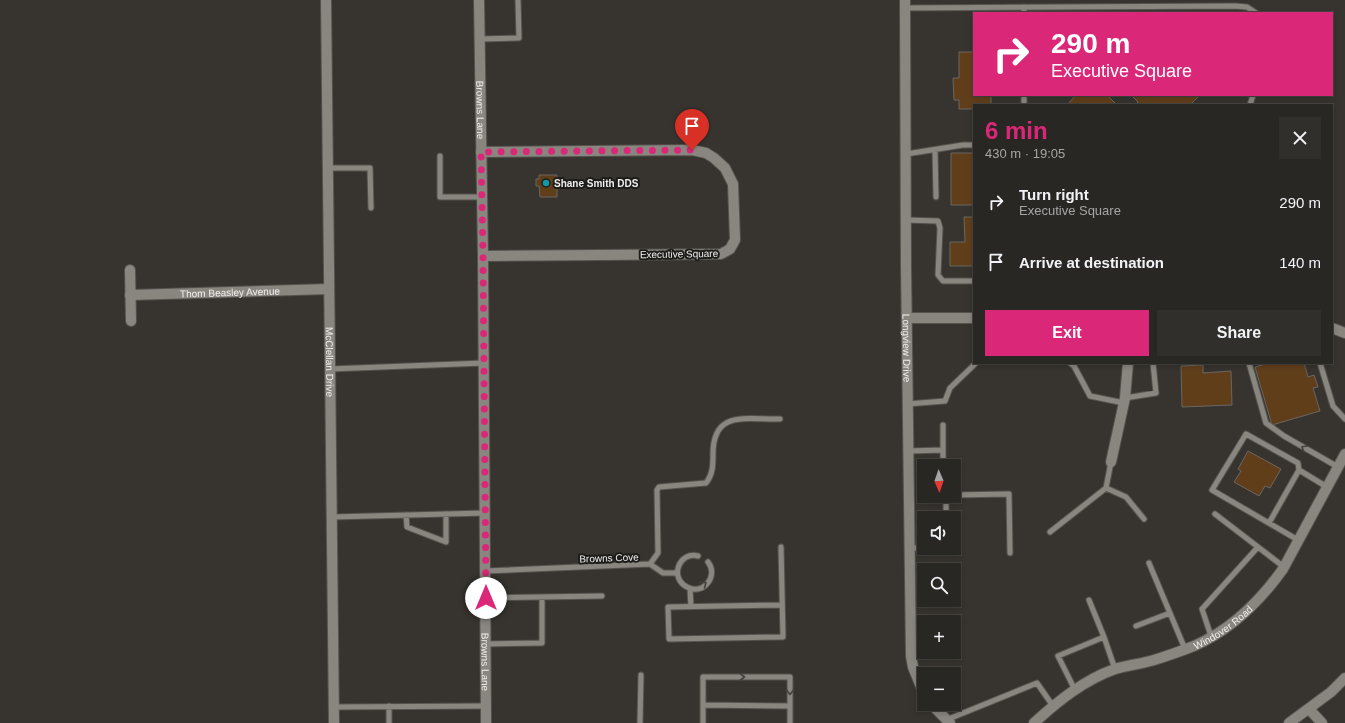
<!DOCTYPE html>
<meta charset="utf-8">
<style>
:root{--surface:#292723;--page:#312f2b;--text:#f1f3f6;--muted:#a5a5a6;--line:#454441;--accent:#db2777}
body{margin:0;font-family:Arial,sans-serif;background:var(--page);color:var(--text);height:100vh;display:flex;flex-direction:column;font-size:15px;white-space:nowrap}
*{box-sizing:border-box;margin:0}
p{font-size:13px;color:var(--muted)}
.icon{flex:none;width:22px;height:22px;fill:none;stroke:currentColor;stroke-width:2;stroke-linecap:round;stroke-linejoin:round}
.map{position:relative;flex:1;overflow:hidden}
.details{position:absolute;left:973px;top:104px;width:360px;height:260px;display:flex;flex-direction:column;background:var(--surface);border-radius:0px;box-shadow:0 2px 6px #0003,0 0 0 1px var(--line)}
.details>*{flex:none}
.guide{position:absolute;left:973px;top:12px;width:360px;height:84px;border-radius:0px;box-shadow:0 2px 6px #0003,0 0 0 1px var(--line);background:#db2777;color:#fff;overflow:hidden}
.needle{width:26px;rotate:178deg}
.tools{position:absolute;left:917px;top:459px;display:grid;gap:8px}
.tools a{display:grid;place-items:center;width:44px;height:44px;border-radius:0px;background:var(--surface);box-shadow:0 2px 6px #0003,0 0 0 1px var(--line);font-size:20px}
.pin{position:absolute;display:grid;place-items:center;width:34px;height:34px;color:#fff;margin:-41px -17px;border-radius:50% 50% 50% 0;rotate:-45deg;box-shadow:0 0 4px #0007}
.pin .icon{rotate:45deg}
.me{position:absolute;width:44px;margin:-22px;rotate:0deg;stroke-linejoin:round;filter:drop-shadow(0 0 3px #0008)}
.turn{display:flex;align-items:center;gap:14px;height:84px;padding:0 12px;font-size:18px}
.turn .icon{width:52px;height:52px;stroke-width:2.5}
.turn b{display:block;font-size:28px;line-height:34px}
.round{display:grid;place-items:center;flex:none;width:42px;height:42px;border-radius:0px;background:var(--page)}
.overview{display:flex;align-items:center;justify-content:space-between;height:68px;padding:0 12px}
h1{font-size:24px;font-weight:700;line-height:30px;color:var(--accent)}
.cta{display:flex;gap:8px;margin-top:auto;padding:8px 12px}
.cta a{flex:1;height:46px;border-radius:0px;background:var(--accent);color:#fff;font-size:16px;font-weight:700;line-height:46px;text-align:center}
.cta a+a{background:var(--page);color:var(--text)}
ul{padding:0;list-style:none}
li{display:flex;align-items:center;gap:12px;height:60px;padding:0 12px}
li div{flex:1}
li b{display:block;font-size:15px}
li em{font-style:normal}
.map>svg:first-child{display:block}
.building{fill:#603e1a;stroke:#6b6662}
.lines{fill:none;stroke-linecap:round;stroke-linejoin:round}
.lane-casing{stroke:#55534e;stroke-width:7}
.street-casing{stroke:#55534e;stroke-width:12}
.secondary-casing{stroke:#55534e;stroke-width:12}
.lane{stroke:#898680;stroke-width:5}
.street{stroke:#898680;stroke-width:10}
.secondary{stroke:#898680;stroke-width:10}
.oneway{stroke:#43413e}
.route{stroke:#db2777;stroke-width:7;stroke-dasharray:0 12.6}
.culture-dot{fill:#0f9aa8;stroke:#1d1c1a;stroke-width:1.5}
.labels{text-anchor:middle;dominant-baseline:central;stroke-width:4;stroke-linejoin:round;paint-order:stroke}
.street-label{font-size:10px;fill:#f0eeeb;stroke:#1d1c1a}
.poi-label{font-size:10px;font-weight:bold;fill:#f0eeeb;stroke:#1d1c1a;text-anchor:start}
</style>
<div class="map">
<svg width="1345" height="723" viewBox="0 0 1345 723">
<rect width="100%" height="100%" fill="#37342f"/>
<path class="building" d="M959,52H974V95H991V105H974V109H959V100H954L953,78H959Z
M1076,95H1107L1117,105H1067Z
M1131,95H1200L1190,105H1135L1138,102Z
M951,153H974V205H951Z
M539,175H557V197H540L539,186H536V179H539Z
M964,217H974V266H950V242H965Z
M1269,363H1304L1308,377L1314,375L1318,387L1313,388L1320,411L1272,425L1255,367Z
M1203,365V373L1231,371L1232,405L1182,407L1181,366Z
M1248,451L1281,469L1270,488L1265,486L1259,496L1234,482L1241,471L1238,469Z"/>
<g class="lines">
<g class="lane-casing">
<path id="lane" d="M1024,7V13
M905,8L1235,6L1247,7L1256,13
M480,39L519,38L518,0
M1024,95V105
M1250,105L1253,95
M935,150L936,197
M906,154L963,145H974
M440,156V197H482
M328,168H370L371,208
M906,220L938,221L940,228L938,275L943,281H974
M1070,363L1074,366L1090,396L1124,403
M1249,363L1266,423L1284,436L1338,467
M1320,363L1333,406L1345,419
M330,369L484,363
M1125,398L1156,393L1153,363
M907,404L945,401L950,388L976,363
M943,425V450
M908,451L943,450V466
M1106,488L1126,497L1144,519
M954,495L1009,494L1010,553
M946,496V518
M406,515L407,527L446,542V514
M332,517L485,513
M1269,523L1299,470
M1050,532L1106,488L1111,462
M1298,540L1212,490L1246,434L1298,463L1299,470L1327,487
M781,547L783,637L669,639L668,607L782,605
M1258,547L1284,567
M909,548H947
M698,556C679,551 669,578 687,587C703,596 719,576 708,562
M1149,563L1185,649
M650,564L663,573H677
M486,571L650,564L658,553L657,490L659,487L706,483C713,474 713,465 713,454C713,409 747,420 780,419
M690,589L691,607
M486,598L602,596
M1089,600L1104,637
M1136,626L1170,613
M1211,636L1202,609L1258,547L1215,514
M486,644L542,643V597
M1075,690L1058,656L1104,637L1115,669
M704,705L790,706
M389,706V723
M334,707L486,706
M946,720L1037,683L1053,706
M640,723L641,675
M703,723V677H790V723"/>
</g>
<g class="street-casing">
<g id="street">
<path id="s1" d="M326,0L334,723"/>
<path id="s2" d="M905,0L906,266L911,656L913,667L924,694"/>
<path d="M481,152L692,150L706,153L714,158L725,168L733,184L735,240L730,249L721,254L483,256"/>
<path d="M130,270L131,321"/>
<path id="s3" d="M130,295L329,289"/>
<path d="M907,318H974"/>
<path d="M1332,328L1345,333"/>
<path d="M1111,462L1125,398L1128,363"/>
<path d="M931,704L950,723"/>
<path d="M1309,709L1322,723"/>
<path d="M1289,723L1331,692L1345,678"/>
</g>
</g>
<g class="secondary-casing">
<g id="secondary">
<path id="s4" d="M479,0L483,256L486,723"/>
<path id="s5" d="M1034,723C1058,701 1084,680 1115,669C1128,665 1141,664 1154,660C1167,656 1181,651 1194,646C1231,630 1260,601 1283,569L1345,454"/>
</g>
</g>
<use href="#lane" class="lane"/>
<use href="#street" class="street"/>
<use href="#secondary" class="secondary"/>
</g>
<defs><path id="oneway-chevron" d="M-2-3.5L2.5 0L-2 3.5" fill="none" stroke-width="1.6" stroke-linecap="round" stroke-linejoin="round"/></defs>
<g class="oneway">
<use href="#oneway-chevron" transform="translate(1304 448) rotate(-150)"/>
<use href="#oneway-chevron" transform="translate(704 584) rotate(-37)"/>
<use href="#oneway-chevron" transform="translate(742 677)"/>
<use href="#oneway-chevron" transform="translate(790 692) rotate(91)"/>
</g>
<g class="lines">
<path class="route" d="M486,598L483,256L481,152L692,150"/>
</g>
<circle class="culture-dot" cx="546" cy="183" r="4"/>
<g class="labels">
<g class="street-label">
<text stroke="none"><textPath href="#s4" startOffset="110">Browns Lane</textPath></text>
<text transform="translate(679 254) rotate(-1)">Executive Square</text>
<text stroke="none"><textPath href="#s3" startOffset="100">Thom Beasley Avenue</textPath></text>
<text stroke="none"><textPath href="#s2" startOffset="348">Longview Drive</textPath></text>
<text stroke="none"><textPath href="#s1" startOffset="362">McClellan Drive</textPath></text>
<text transform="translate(609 558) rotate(-2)">Browns Cove</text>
<text stroke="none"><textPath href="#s5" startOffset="215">Windover Road</textPath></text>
<text stroke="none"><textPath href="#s4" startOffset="662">Browns Lane</textPath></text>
</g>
<g class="poi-label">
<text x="554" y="183">Shane Smith DDS</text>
</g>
</g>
</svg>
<div class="tools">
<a><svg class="needle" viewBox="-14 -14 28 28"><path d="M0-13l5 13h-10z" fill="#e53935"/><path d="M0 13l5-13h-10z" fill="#a5a5a6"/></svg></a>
<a><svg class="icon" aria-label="sound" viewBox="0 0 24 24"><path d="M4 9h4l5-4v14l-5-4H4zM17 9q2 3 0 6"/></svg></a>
<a><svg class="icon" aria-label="search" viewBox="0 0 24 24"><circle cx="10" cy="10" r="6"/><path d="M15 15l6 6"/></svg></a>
<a>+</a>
<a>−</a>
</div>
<div class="pin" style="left:692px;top:150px;background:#d93025"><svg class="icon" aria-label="arrive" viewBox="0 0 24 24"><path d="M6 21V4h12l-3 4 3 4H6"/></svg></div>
<svg class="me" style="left:486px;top:598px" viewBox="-20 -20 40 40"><circle r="19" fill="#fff"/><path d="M0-13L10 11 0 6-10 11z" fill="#db2777"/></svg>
<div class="guide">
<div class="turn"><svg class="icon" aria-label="right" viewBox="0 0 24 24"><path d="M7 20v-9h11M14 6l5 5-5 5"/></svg><div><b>290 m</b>Executive Square</div></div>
</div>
<section class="details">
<div class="overview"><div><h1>6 min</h1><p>430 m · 19:05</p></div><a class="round"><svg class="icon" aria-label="close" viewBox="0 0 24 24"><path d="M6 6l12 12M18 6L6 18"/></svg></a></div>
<ul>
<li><svg class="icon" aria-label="right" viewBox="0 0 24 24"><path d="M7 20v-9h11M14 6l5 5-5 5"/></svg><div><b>Turn right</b><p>Executive Square</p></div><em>290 m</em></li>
<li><svg class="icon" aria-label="arrive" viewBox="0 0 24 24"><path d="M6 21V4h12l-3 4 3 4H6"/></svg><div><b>Arrive at destination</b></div><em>140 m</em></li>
</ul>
<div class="cta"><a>Exit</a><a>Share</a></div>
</section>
</div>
